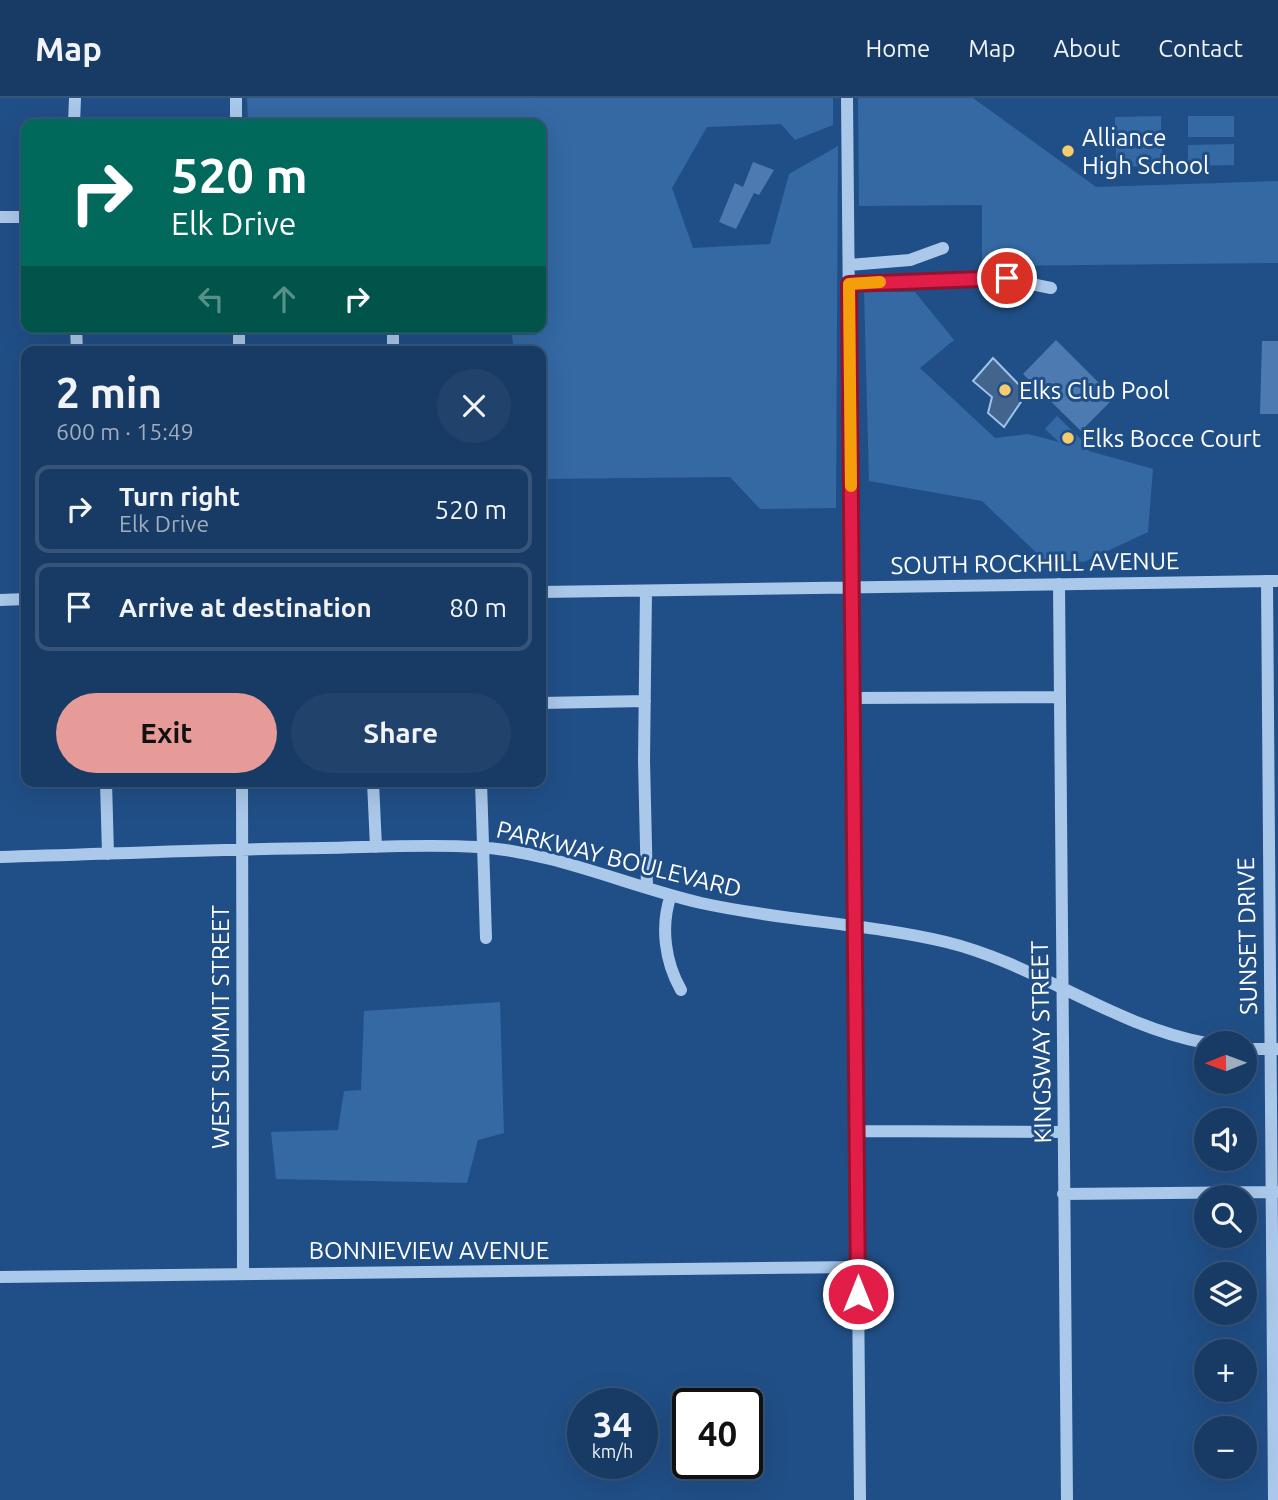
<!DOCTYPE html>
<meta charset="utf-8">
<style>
:root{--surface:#183b65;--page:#21426b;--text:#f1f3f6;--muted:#9fadbf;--line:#365579;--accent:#e69b98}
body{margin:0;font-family:Ubuntu,sans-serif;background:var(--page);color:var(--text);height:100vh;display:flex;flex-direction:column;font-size:26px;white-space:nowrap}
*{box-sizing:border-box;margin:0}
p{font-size:23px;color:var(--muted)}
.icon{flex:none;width:38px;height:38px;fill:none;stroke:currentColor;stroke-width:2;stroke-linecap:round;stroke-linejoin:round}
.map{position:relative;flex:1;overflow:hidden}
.drawer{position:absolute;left:21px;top:248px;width:525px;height:441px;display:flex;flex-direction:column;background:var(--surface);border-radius:14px;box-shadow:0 7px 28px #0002,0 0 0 2px var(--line)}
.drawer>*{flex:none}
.hud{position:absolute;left:21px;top:21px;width:525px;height:214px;border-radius:14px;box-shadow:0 7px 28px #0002,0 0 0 2px var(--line);background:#00695c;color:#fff;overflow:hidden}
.needle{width:46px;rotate:269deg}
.tools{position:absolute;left:1194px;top:933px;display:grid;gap:14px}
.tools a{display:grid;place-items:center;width:63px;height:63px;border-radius:50%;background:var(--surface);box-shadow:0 7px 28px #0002,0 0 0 2px var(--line);font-size:35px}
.speed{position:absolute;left:567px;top:1290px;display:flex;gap:14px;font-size:35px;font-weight:700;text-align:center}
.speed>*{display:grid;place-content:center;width:91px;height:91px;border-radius:50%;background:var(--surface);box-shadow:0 7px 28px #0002,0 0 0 2px var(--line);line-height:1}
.speed small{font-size:18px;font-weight:400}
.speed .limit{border:4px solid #111;border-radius:10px;background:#fff;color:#111}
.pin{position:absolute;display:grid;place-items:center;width:60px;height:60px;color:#fff;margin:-30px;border:4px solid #fff;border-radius:50%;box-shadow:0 2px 7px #0007}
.me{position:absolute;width:77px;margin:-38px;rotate:0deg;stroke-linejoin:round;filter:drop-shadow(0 0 5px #0008)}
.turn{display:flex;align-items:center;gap:24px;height:147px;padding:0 35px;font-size:32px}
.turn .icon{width:91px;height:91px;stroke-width:2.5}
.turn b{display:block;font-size:49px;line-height:60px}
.lanes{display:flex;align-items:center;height:66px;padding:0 35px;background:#0003;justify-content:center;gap:35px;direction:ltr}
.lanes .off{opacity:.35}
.round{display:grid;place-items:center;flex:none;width:74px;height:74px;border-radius:37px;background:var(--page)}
.head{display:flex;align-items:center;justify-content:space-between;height:119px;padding:0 35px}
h1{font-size:42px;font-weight:700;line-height:52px}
.primary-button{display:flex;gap:14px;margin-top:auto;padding:14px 35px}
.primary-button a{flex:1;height:80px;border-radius:42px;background:var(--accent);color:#111;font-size:28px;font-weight:700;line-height:80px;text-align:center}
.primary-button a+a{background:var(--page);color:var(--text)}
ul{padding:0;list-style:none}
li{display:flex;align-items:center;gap:21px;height:88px;margin:0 14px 10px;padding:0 21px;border:4px solid var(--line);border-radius:14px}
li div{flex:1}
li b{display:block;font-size:26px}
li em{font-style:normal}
header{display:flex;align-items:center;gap:42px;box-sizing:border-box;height:98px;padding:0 35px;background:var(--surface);border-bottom:2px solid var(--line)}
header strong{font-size:33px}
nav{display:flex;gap:38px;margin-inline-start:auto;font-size:24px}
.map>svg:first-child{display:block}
.green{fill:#3469a4}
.water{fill:#43658d;stroke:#9dc3eb;stroke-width:2}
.building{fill:#4d7bb1}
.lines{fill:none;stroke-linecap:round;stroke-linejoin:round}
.minor{stroke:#aac8ea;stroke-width:12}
.route-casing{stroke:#92132f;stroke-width:18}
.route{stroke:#e11d48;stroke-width:12}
.slow{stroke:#f59e0b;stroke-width:12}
.poi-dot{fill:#f8cc6a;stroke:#204f87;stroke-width:2.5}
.labels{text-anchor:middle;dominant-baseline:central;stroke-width:6;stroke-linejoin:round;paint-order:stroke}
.poi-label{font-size:24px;fill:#fff;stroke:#204f87;text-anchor:start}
.street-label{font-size:24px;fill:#fff;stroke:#204f87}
</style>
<header>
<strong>Map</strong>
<nav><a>Home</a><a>Map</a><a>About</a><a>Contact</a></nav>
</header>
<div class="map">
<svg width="1278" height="1402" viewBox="0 0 1278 1402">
<rect width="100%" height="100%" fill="#204f87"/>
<path class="green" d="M247,0H833V27L795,42L781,26L707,29L672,90L693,150L770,146L789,76L838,48L836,410L760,411L730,379L541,381V254H514L511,229H541V26H248Z
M858,0H973L1096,89L1278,83V165L982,168V107L859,108Z
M1161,18V40H1115V19Z
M1188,18H1234V39H1188Z
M1234,46V67L1188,68V47Z
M1162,47V68L1116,69V48Z
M864,194H915L954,242L920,270L995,340L1028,336L1059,344L1045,331L1057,318L1090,350L1089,353L1153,371L1148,434L1084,464L1043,461L982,403L869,383Z
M500,904L504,1035L478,1042L467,1085L276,1081L271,1034L338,1032L344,993L361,992L364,913Z"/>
<path class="water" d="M993,260L1027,295L1004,329L988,315L992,299L973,283Z"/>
<path class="building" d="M753,64L774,72L759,97L754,95L736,131L719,124L735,85L743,89Z
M1056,242L1114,300L1081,333L1023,276Z
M1262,243H1278V316H1260Z"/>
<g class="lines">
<path class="minor" d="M236,0V26
M847,0L860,1402
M74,26L75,0
M0,119H26
M849,167L910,162L943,150
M849,186L1007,181L1051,190
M76,229L77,254
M239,229V254
M393,229V254
M160,254L239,252
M1267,483L1274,1402
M1059,486L1067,1402
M646,493L644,663L647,790
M541,494L1278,483
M0,502L26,501
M853,600L1059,599
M541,605L645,603
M106,684L108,756
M242,684L243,1174
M373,684L376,749
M481,684L486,840
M0,759C108,756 215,751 323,750C375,749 427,746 478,749C555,754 627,788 701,805C782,823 865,825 946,844C1037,866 1113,928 1206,945
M671,797C660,828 665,864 681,892
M1244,951H1278
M857,1033L1062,1034
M1063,1096L1276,1094
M0,1179L858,1169"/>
</g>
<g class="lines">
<g class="route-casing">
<path id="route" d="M858,1196L849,186L1007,180"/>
</g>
<use href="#route" class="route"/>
<path class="slow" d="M851,388L849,186L880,184"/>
</g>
<g class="poi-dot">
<circle cx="1068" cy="53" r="7"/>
<circle cx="1005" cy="292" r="7"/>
<circle cx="1068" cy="340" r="7"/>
</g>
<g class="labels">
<g class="poi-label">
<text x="1082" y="39">Alliance<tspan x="1082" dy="28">High School</tspan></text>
<text x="1019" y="292">Elks Club Pool</text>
<text x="1082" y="340">Elks Bocce Court</text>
</g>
<g class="street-label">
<text transform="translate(1035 465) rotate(-1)">SOUTH ROCKHILL AVENUE</text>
<text transform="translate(619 761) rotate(14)">PARKWAY BOULEVARD</text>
<text transform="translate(1247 838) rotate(-91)">SUNSET DRIVE</text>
<text transform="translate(220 929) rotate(-90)">WEST SUMMIT STREET</text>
<text transform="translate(1041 944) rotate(-91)">KINGSWAY STREET</text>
<text x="429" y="1152">BONNIEVIEW AVENUE</text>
</g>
</g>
</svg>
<div class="tools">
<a><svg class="needle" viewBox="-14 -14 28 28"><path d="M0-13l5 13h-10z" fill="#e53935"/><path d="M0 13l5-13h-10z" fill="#9fadbf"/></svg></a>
<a><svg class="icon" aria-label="sound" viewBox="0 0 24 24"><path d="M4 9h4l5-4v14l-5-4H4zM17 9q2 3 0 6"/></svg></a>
<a><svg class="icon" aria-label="search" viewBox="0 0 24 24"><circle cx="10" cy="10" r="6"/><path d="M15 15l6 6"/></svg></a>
<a><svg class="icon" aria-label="layers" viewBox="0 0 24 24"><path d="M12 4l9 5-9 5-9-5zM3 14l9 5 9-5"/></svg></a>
<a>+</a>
<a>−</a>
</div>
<div class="speed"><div>34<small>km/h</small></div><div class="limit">40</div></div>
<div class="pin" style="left:1007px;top:180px;background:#d93025"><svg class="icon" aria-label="arrive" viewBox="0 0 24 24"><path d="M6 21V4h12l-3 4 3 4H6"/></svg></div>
<svg class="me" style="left:858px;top:1196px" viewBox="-20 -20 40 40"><circle r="17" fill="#e11d48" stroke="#fff" stroke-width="3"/><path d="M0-11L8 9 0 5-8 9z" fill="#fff"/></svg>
<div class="hud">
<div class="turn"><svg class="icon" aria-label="right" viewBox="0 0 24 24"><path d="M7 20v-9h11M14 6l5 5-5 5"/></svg><div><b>520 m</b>Elk Drive</div></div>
<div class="lanes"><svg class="icon off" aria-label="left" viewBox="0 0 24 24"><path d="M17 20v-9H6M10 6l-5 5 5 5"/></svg><svg class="icon off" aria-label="ahead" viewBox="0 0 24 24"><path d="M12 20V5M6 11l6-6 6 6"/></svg><svg class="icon" aria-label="right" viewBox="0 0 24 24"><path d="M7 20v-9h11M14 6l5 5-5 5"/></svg></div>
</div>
<section class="drawer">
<div class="head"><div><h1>2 min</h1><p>600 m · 15:49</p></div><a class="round"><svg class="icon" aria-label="close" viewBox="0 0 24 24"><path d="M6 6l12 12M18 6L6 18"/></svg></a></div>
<ul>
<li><svg class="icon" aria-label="right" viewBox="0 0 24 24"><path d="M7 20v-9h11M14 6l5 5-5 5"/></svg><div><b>Turn right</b><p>Elk Drive</p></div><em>520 m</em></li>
<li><svg class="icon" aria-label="arrive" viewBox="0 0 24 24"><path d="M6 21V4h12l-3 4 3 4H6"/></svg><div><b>Arrive at destination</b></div><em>80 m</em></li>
</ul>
<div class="primary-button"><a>Exit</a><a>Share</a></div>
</section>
</div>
